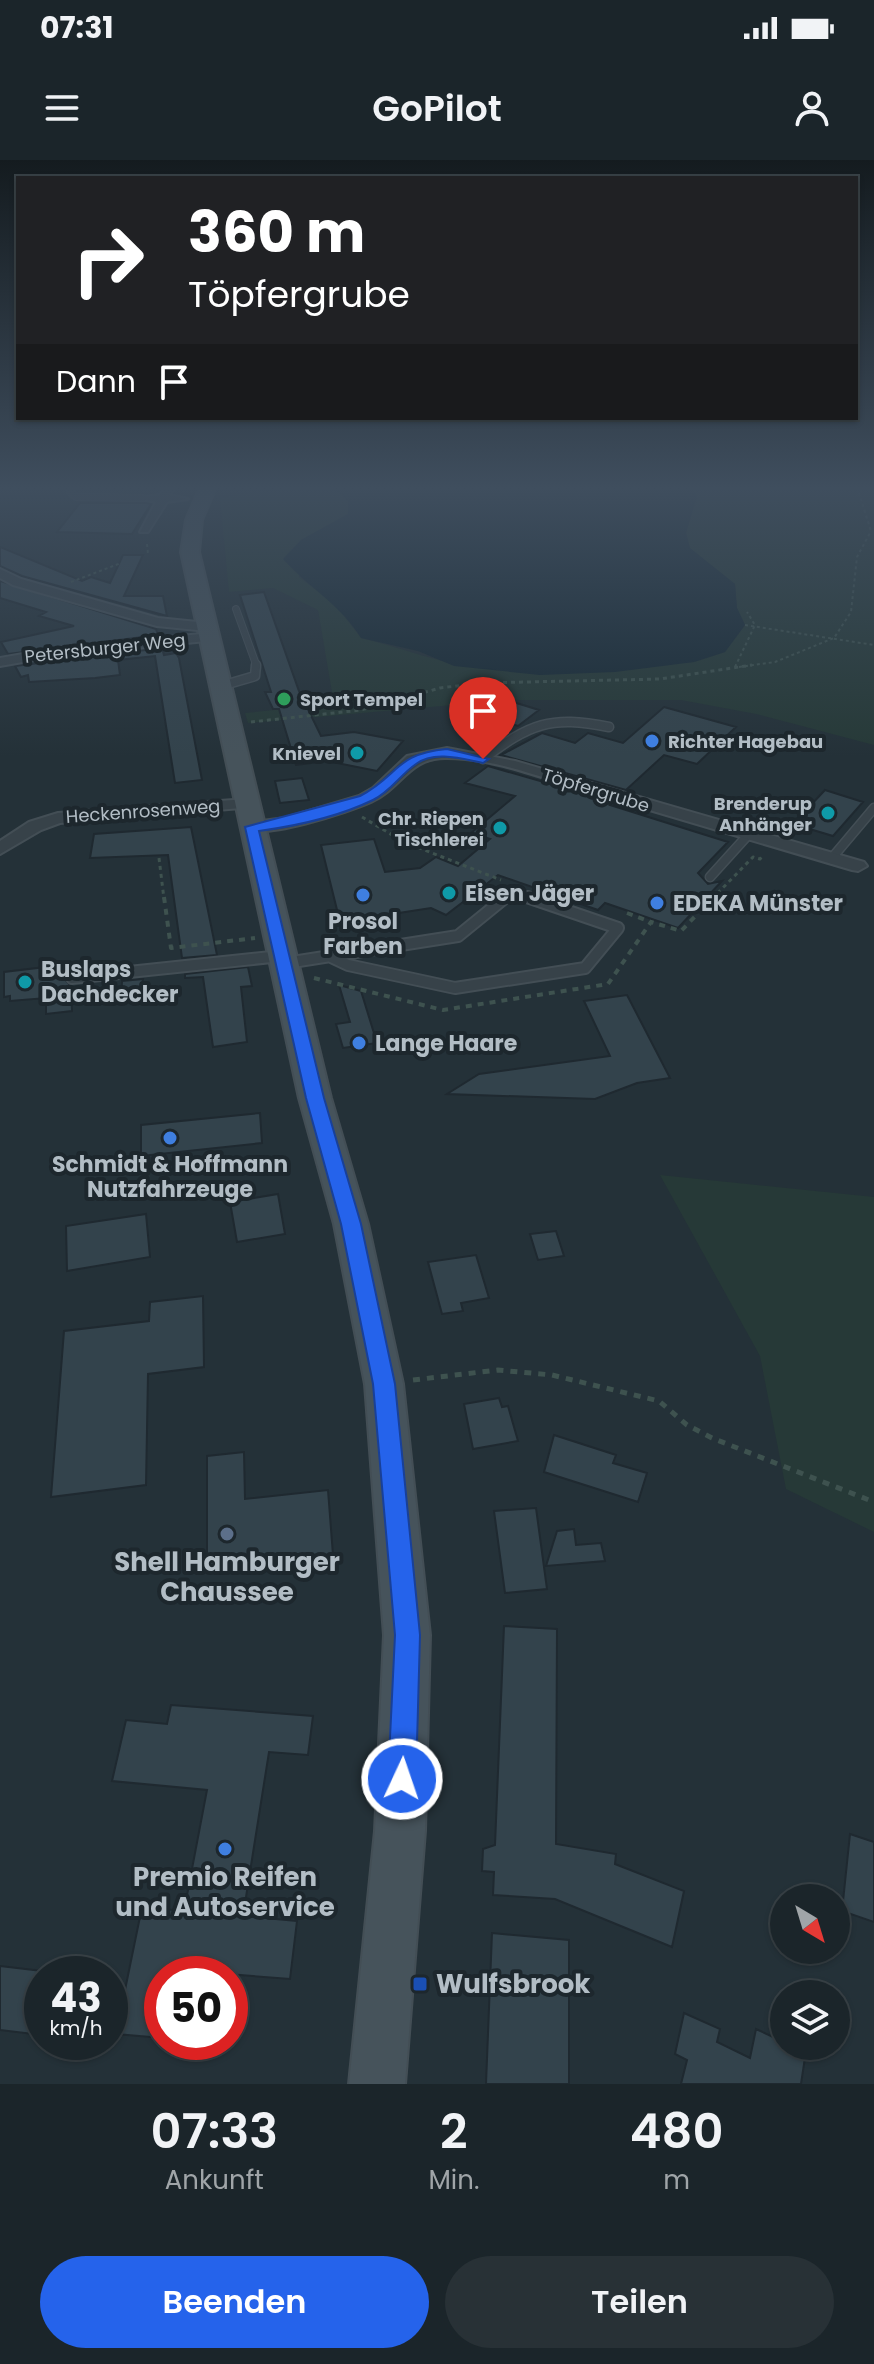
<!DOCTYPE html>
<html lang="de">
<meta charset="utf-8">
<style>
:root{--surface:#1b252a;--page:#283136;--text:#f1f3f6;--muted:#a0a5a8;--line:#394247;--accent:#2563eb}
body{margin:0;font-family:Poppins,sans-serif;background:var(--page);color:var(--text);height:100vh;display:flex;flex-direction:column;font-size:30px;white-space:nowrap}
*{box-sizing:border-box;margin:0}
p{font-size:26px;color:var(--muted)}
.icon{flex:none;width:44px;height:44px;fill:none;stroke:currentColor;stroke-width:2;stroke-linecap:round;stroke-linejoin:round}
.map{position:relative;height:1924px;overflow:hidden}
.sheet{display:flex;flex-direction:column;background:var(--surface);flex:1}
.sheet>*{flex:none}
.guide{position:absolute;left:16px;top:16px;width:842px;height:244px;border-radius:0px;box-shadow:0 2px 6px #0004,0 0 0 2px var(--line);background:#202124;color:#fff;overflow:hidden}
.needle{width:52px;rotate:142deg}
.buttons{position:absolute;left:770px;top:1724px;display:grid;gap:16px}
.buttons a{display:grid;place-items:center;width:80px;height:80px;border-radius:50%;background:var(--surface);box-shadow:0 2px 6px #0004,0 0 0 2px var(--line);font-size:40px}
.speed{position:absolute;left:24px;top:1796px;display:flex;gap:16px;font-size:40px;font-weight:700;text-align:center}
.speed>*{display:grid;place-content:center;width:104px;height:104px;border-radius:50%;background:var(--surface);box-shadow:0 2px 6px #0004,0 0 0 2px var(--line);line-height:1}
.speed small{font-size:20px;font-weight:400}
.speed .limit{border:12px solid #d22;background:#fff;color:#111}
.pin{position:absolute;display:grid;place-items:center;width:68px;height:68px;color:#fff;margin:-82px -34px;border-radius:50% 50% 50% 0;rotate:-45deg;box-shadow:0 0 8px #0007}
.pin .icon{rotate:45deg}
.me{position:absolute;width:88px;margin:-44px;rotate:3deg;stroke-linejoin:round;filter:drop-shadow(0 0 6px #0008)}
.turn{display:flex;align-items:center;gap:28px;height:168px;padding:0 40px;font-size:36px}
.turn .icon{width:104px;height:104px;stroke-width:2.5}
.turn b{display:block;font-size:56px;line-height:68px}
.then{display:flex;align-items:center;height:76px;padding:0 40px;background:#0003;gap:16px;font-size:30px}
.eta{display:flex;justify-content:space-evenly;align-items:center;height:136px;text-align:center}
.eta b{font-size:48px;font-weight:600;line-height:56px}
.cta{display:flex;gap:16px;margin-top:auto;padding:16px 40px}
.cta a{flex:1;height:92px;border-radius:48px;background:var(--accent);color:#fff;font-size:32px;font-weight:600;line-height:92px;text-align:center}
.cta a+a{background:var(--page);color:var(--text)}
.status{display:flex;justify-content:space-between;align-items:center;height:56px;padding:0 40px;background:var(--surface);direction:ltr}
.status svg{height:22px;fill:currentColor}
header{display:flex;justify-content:space-between;align-items:center;height:104px;padding:0 40px;background:var(--surface);font-size:36px;font-weight:600}
.map>svg:first-child{display:block}
.green{fill:#263937}
.water{fill:#182a35}
.building{fill:#33434c;stroke:#1f2930;stroke-width:2}
.lines{fill:none;stroke-linecap:round;stroke-linejoin:round}
.lane-far2-casing{stroke:#434e55;stroke-width:8}
.lane-far1-casing{stroke:#434e55;stroke-width:11}
.lane-casing{stroke:#434e55;stroke-width:14}
.street-casing{stroke:#434e55;stroke-width:4}
.secondary-casing{stroke:#434e55;stroke-width:4}
.path-far3{stroke:#3e524f;stroke-width:2;stroke-dasharray:3 3;stroke-linecap:butt}
.path-far2{stroke:#3e524f;stroke-width:3;stroke-dasharray:4 4;stroke-linecap:butt}
.path-far1{stroke:#3e524f;stroke-width:4;stroke-dasharray:6 6;stroke-linecap:butt}
.path{stroke:#3e524f;stroke-width:5;stroke-dasharray:7 7;stroke-linecap:butt}
.lane-far2{stroke:#374249;stroke-width:6}
.lane-far1{stroke:#374249;stroke-width:8}
.lane{stroke:#374249;stroke-width:10}
.street{fill:#374249;fill-rule:evenodd}
.secondary{fill:#46535b;fill-rule:evenodd}
.route{fill:#2563eb;stroke:#184099;stroke-width:2}
.leisure-dot{fill:#2e9e5b;stroke:#1d272d;stroke-width:3}
.shop-dot{fill:#3f7fe0;stroke:#1d272d;stroke-width:3}
.culture-dot{fill:#0f9aa8;stroke:#1d272d;stroke-width:3}
.service-dot{fill:#5c6f8a;stroke:#1d272d;stroke-width:3}
.transit-dot{fill:#1a4fb4;stroke:#1d272d;stroke-width:3}
.labels{text-anchor:middle;dominant-baseline:central;stroke-width:8;stroke-linejoin:round;paint-order:stroke}
.far-street-label{font-size:18px;fill:#b2bdc5;stroke:#1d272d}
.far-poi-label{font-size:18px;font-weight:bold;fill:#b2bdc5;stroke:#1d272d;text-anchor:end}
.poi-label{font-size:22px;font-weight:bold;fill:#b2bdc5;stroke:#1d272d;text-anchor:start}
.near-poi-label{font-size:26px;font-weight:bold;fill:#b2bdc5;stroke:#1d272d}
</style>
<div class="status"><b>07:31</b><svg viewBox="0 0 49 12"><path d="M0 12V9h3v3zM5 12V6h3v6zM10 12V3h3v9zM15 12V0h3v12zM26 1h20v11H26zM47 4h2v5h-2z"/></svg></div>
<header><svg class="icon" aria-label="menu" viewBox="0 0 24 24"><path d="M4 6h16M4 12h16M4 18h16"/></svg>GoPilot<svg class="icon" aria-label="person" viewBox="0 0 24 24"><circle cx="12" cy="8" r="4"/><path d="M4 21q1-7 8-7t8 7"/></svg></header>
<div class="map">
<svg width="874" height="1924" viewBox="0 0 874 1924">
<rect width="100%" height="100%" fill="#243138"/>
<path class="green" d="M294,327H331L349,342L348,354L301,380L299,417L335,444L361,478C403,488 443,505 485,508L694,502L725,492L745,465L737,448L735,424L690,389L686,373L696,337L690,327H874V585L756,554L681,540H510L248,563L245,553L334,544L318,450L273,428L229,432L220,338Z
M660,1015L874,1037V1372L786,1329L760,1196Z"/>
<path class="water" d="M331,327H690L697,336L686,373L690,388L735,424L737,448L745,465L725,492L694,502L615,512L540,515L454,506L418,491L361,478C341,445 309,428 283,399L301,380L348,354V341Z"/>
<path class="building" d="M80,343H146L151,344L132,374L57,372Z
M0,387L82,421L91,417L110,423L123,395H143L124,436H163L167,456L22,416L0,406Z
M0,421L156,469L158,475L8,494L1,482L74,466L39,456L46,452L0,438Z
M264,432L299,531L321,576L354,572L403,581L377,611L327,601L296,605L279,549H273L265,532H271L240,435Z
M162,488L164,495L176,493L179,498L202,620L175,623L155,496L118,500L120,515L95,518L29,522L28,515L21,517L15,506Z
M510,541L539,550L518,566L489,557Z
M664,547L736,567L697,604L664,595L626,630L501,595L542,573L575,583L588,573L623,583Z
M488,606L613,642L610,645L728,682L698,713L708,724L722,721L678,768L605,743L598,750L498,715L446,755L431,748L340,762L321,685L374,679L385,712L420,708L436,697L458,706L490,679L471,673L515,636L465,623Z
M302,618L309,640L280,643L275,621Z
M825,630L863,642L833,676L793,664Z
M191,667L217,795L182,798L168,695L90,698L94,674Z
M71,804V810L64,818L71,826L72,851L46,854V838L10,841V836L4,837V812Z
M248,807L252,826L241,827L247,882L213,887L203,817L185,818V814Z
M143,819L140,841L121,842L122,821Z
M339,825L361,831L377,883L343,888L336,864L350,862Z
M627,835L670,918L637,923L595,939L447,934L479,914L610,896L584,841Z
M260,953L262,983L141,996V965Z
M278,1034L285,1074L237,1082L230,1042Z
M146,1054L150,1097L67,1111L66,1066Z
M556,1071L564,1096L538,1100L530,1074Z
M476,1095L489,1138L461,1143L463,1151L442,1154L428,1102Z
M203,1136L204,1207L148,1214L146,1325L51,1337L64,1171L149,1161L150,1142Z
M499,1238L502,1247L508,1246L518,1281L473,1289L464,1244Z
M554,1275L616,1295L613,1303L647,1313L638,1342L544,1312Z
M244,1292L245,1339L328,1330L333,1395L207,1410V1296Z
M536,1348L547,1429L505,1433L494,1351Z
M574,1369L576,1385L601,1383L605,1401L546,1406L557,1371Z
M504,1466L557,1469L556,1684L616,1694L615,1704L684,1731L672,1787L555,1739L493,1735L494,1712L482,1711L483,1689L495,1685Z
M171,1545L313,1556L308,1595L269,1592L243,1756L297,1761L290,1819L177,1810L176,1814H162V1878L116,1874L142,1747L184,1751L207,1630L112,1621L126,1560L167,1564Z
M850,1674L874,1682V1762L842,1751Z
M492,1773L569,1780V1924H486Z
M0,1806L42,1811V1843L33,1874L0,1870Z
M684,1853L720,1869L717,1882L750,1898L756,1869L784,1882V1886L806,1891L801,1924H681L687,1900L675,1894Z"/>
<g class="lines">
<g class="lane-far2-casing">
<path id="lane-far2" d="M73,327L70,332L76,337L143,338
M236,449L257,507"/>
</g>
<g class="lane-far1-casing">
<path id="lane-far1" d="M221,526L255,516L256,505
M483,599C530,564 550,555 609,567
M831,699L874,648
M710,717L748,675
M503,739L512,732L533,739"/>
</g>
<g class="lane-casing">
<path id="lane" d="M331,797L348,805L455,828L585,808L618,768L527,737
M286,803L458,776L506,737
M72,818L281,796"/>
</g>
<g class="street-casing">
<path id="street" d="M165,327H175L170,335L188,339L167,342L148,372H140L156,342L137,338L160,335Z
M0,409L21,419L158,458L207,463L214,467L207,471L157,466L13,425L0,418Z
M201,474L208,478L206,481L57,496L0,506V498L57,488Z
M447,588L515,601L864,702L867,706L858,711L852,710C764,684 677,658 589,632C545,619 494,598 447,598C409,597 402,628 371,642C351,651 259,682 244,667L246,663L285,658L359,636L373,628L407,596Z
M247,639L255,644L253,647L60,663L41,670L0,694V681L29,662L58,653Z"/>
</g>
<g class="secondary-casing">
<path id="secondary" d="M200,327H216L202,360L199,392L331,938L368,1064L403,1224L430,1475L425,1671L405,1924H349L375,1671L384,1475L365,1224L334,1064L299,938L181,392L186,360Z"/>
</g>
<path class="path-far3" d="M857,327L871,371
M147,384L148,394
M71,422L121,403
M745,465L874,485
M735,507L755,465L747,452
M739,507L775,502L834,478L851,452L857,397L871,371"/>
<path class="path-far2" d="M251,562L361,550L440,528L481,523L660,519L752,505
M362,657L404,682L501,720
M159,698L164,739
M712,739L753,697L760,699L763,695"/>
<path class="path-far1" d="M164,737L171,788L255,778
M627,753L651,762
M314,818L443,850L608,824L651,762L681,771L714,737"/>
<path class="path" d="M413,1220L498,1210L552,1215L659,1241L687,1265L712,1278L874,1342"/>
<use href="#lane-far2" class="lane-far2"/>
<use href="#lane-far1" class="lane-far1"/>
<use href="#lane" class="lane"/>
<use href="#street" class="street"/>
<use href="#secondary" class="secondary"/>
</g>
<linearGradient id="sky" x2="0" y2="1"><stop stop-color="#141b1f"/><stop offset="0.55" stop-color="#3f4e5e"/><stop offset="1" stop-color="#3f4e5e" stop-opacity="0"/></linearGradient>
<rect width="874" height="596" fill="url(#sky)"/>
<path class="route" d="M447,589L489,599L483,603C463,599 434,590 416,604C400,615 391,631 373,640C340,656 296,666 259,671L324,938L361,1064L395,1224L420,1475L416,1619L412,1629L402,1633L392,1629L388,1619L395,1475L373,1224L341,1064L306,938L245,667L360,636C400,615 394,594 447,589Z"/>
<circle class="leisure-dot" cx="284" cy="539" r="8"/>
<g class="shop-dot">
<circle cx="652" cy="581" r="8"/>
<circle cx="363" cy="735" r="8"/>
<circle cx="657" cy="743" r="8"/>
<circle cx="359" cy="883" r="8"/>
<circle cx="170" cy="978" r="8"/>
<circle cx="225" cy="1689" r="8"/>
</g>
<g class="culture-dot">
<circle cx="357" cy="593" r="8"/>
<circle cx="828" cy="653" r="8"/>
<circle cx="500" cy="668" r="8"/>
<circle cx="449" cy="733" r="8"/>
<circle cx="25" cy="822" r="8"/>
</g>
<circle class="service-dot" cx="227" cy="1374" r="8"/>
<rect class="transit-dot" x="412" y="1816" width="16" height="16" rx="4"/>
<g class="labels">
<g class="far-street-label">
<text transform="translate(105 488) rotate(-6)">Petersburger Weg</text>
<text transform="translate(596 630) rotate(17)">Töpfergrube</text>
<text transform="translate(143 651) rotate(-4)">Heckenrosenweg</text>
</g>
<g class="far-poi-label">
<text x="300" y="539" text-anchor="start">Sport Tempel</text>
<text x="668" y="581" text-anchor="start">Richter Hagebau</text>
<text x="341" y="593">Knievel</text>
<text x="812" y="643">Brenderup<tspan x="812" dy="21">Anhänger</tspan></text>
<text x="484" y="658">Chr. Riepen<tspan x="484" dy="21">Tischlerei</tspan></text>
</g>
<g class="poi-label">
<text x="465" y="733">Eisen Jäger</text>
<text x="673" y="743">EDEKA Münster</text>
<text x="363" y="761" text-anchor="middle">Prosol<tspan x="363" dy="25">Farben</tspan></text>
<text x="41" y="809">Buslaps<tspan x="41" dy="25">Dachdecker</tspan></text>
<text x="375" y="883">Lange Haare</text>
<text x="170" y="1004" text-anchor="middle">Schmidt &amp; Hoffmann<tspan x="170" dy="25">Nutzfahrzeuge</tspan></text>
</g>
<g class="near-poi-label">
<text x="227" y="1402">Shell Hamburger<tspan x="227" dy="30">Chaussee</tspan></text>
<text x="225" y="1717">Premio Reifen<tspan x="225" dy="30">und Autoservice</tspan></text>
<text x="436" y="1824" text-anchor="start">Wulfsbrook</text>
</g>
</g>
</svg>
<div class="buttons">
<a><svg class="needle" viewBox="-14 -14 28 28"><path d="M0-13l5 13h-10z" fill="#e53935"/><path d="M0 13l5-13h-10z" fill="#a0a5a8"/></svg></a>
<a><svg class="icon" aria-label="layers" viewBox="0 0 24 24"><path d="M12 4l9 5-9 5-9-5zM3 14l9 5 9-5"/></svg></a>
</div>
<div class="speed"><div>43<small>km/h</small></div><div class="limit">50</div></div>
<div class="pin" style="left:483px;top:599px;background:#d93025"><svg class="icon" aria-label="arrive" viewBox="0 0 24 24"><path d="M6 21V4h12l-3 4 3 4H6"/></svg></div>
<svg class="me" style="left:402px;top:1619px" viewBox="-20 -20 40 40"><circle r="17" fill="#2563eb" stroke="#fff" stroke-width="3"/><path d="M0-11L8 9 0 5-8 9z" fill="#fff"/></svg>
<div class="guide">
<div class="turn"><svg class="icon" aria-label="right" viewBox="0 0 24 24"><path d="M7 20v-9h11M14 6l5 5-5 5"/></svg><div><b>360 m</b>Töpfergrube</div></div>
<div class="then">Dann<svg class="icon" aria-label="arrive" viewBox="0 0 24 24"><path d="M6 21V4h12l-3 4 3 4H6"/></svg></div>
</div>
</div>
<section class="sheet">
<div class="eta">
<div><b>07:33</b><p>Ankunft</p></div>
<div><b>2</b><p>Min.</p></div>
<div><b>480</b><p>m</p></div>
</div>
<div class="cta"><a>Beenden</a><a>Teilen</a></div>
</section>
